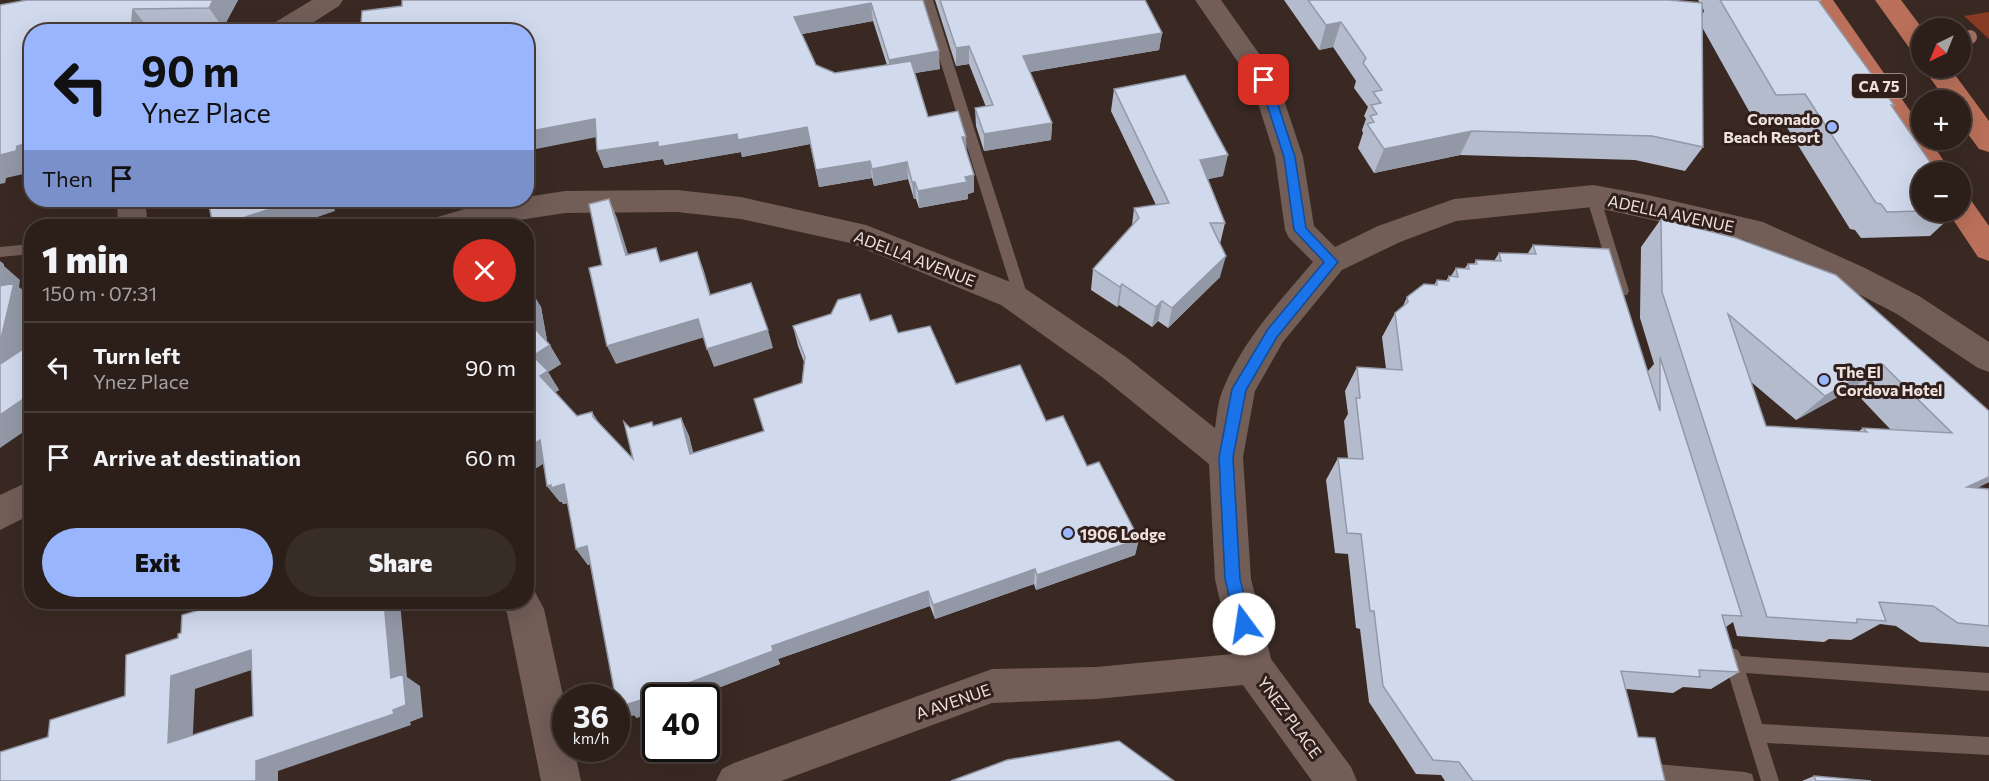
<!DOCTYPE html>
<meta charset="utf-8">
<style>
:root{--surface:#2c1f1a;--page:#382c27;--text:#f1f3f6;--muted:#a6a2a2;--line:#483d39;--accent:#99b5fd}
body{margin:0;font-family:Commissioner,sans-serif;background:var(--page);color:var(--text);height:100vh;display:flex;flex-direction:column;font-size:22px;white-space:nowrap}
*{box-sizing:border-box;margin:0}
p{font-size:20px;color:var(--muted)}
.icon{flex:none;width:33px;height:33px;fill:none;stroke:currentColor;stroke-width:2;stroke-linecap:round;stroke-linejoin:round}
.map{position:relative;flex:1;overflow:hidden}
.sheet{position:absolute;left:24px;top:219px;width:510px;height:390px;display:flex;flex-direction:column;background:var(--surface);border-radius:24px;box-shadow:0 6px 24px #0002,0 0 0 2px var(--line)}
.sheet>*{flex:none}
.hud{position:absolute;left:24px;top:24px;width:510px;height:183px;border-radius:24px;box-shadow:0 6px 24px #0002,0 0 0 2px var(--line);background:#99b5fd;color:#111;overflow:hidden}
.needle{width:39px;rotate:223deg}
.buttons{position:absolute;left:1911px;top:18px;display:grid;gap:12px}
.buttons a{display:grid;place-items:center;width:60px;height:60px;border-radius:50%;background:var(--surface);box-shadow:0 6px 24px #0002,0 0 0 2px var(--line);font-size:30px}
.speed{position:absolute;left:552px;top:684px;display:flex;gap:12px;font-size:30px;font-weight:700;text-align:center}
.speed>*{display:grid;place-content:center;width:78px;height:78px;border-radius:50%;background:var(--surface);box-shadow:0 6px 24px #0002,0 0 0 2px var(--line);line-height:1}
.speed small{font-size:15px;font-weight:400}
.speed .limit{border:3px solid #111;border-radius:9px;background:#fff;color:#111}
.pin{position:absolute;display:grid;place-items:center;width:51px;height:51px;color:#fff;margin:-26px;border-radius:12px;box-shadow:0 3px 9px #0006}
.me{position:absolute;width:66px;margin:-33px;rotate:346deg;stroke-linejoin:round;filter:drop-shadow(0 0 4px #0008)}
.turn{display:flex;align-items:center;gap:21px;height:126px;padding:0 18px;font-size:27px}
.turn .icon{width:78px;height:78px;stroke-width:2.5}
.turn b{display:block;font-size:42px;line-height:51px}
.then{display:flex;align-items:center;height:57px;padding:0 18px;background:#0003;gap:12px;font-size:22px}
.round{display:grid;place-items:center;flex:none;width:63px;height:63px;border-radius:32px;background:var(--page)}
.summary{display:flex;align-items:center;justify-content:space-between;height:102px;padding:0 18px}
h1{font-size:36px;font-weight:800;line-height:45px}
.action{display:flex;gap:12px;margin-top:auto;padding:12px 18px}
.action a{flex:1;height:69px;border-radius:36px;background:var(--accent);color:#111;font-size:24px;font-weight:800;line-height:69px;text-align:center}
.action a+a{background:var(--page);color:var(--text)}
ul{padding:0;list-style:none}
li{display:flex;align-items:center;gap:18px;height:90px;padding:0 18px;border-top:2px solid var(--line)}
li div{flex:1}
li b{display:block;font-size:22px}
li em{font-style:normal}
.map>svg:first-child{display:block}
.green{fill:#883b22}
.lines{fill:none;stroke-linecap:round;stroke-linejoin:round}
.service{fill:#725d57;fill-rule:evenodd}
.minor{fill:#725d57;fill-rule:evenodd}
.tertiary{fill:#725d57;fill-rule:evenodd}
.trunk{fill:#ba705a;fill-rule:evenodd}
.tree{fill:#a07364}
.wall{fill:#b4bbcc;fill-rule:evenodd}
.shaded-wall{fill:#9298a6}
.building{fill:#d1d9ed;stroke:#9298a6;stroke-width:1.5;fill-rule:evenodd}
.route{fill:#1a73e8;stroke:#114b97;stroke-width:1.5}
.poi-dot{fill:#99b5fd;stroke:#301f1a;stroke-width:2}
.labels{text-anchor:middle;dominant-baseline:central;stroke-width:6;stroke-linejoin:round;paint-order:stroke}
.shield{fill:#301f1a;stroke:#b5a7a3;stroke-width:1.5}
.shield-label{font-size:15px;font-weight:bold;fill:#eee1de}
.poi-label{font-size:16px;font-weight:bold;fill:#eee1de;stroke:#301f1a;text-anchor:start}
.street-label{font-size:16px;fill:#eee1de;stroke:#301f1a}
</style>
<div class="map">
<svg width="1989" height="781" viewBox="0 0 1989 781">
<rect width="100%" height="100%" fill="#3a2923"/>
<path class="green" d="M1989,12V39L1964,16Z"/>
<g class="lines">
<path class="service" d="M921,0H933L1030,303L1028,307H1018L1016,303Z
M1593,191L1600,196L1629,291L1627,295H1617L1615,291L1586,196Z
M32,244V254L0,257V247Z
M1732,648L1738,650L1741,656L1989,673V691L1746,673L1762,724L1989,737V755L1767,743L1779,781H1761L1723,656L1726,650Z
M1646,763L1745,772L1752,774L1754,781H1646L1639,779L1637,772L1639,765Z"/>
<path class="minor" d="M1254,652L1266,657L1271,668L1266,679L1254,684L1096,699L992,703L781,781H716L722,769L734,763L992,669L1096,667Z"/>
<path class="tertiary" d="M312,0H343L339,6L298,32H265L269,26Z
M1195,0H1221L1277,79L1303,157L1314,226L1335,247L1378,226L1454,199L1593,185L1648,195L1763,222L1865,268L1919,296L1989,342V372L1978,368L1897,314L1843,286L1745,240L1593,207L1456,221L1400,242L1342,270L1283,342L1255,391L1243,457L1251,579L1271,659L1351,767L1357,781H1312L1240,681L1235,668L1215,579L1209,464L1102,377L1001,305L850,243L741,219L677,212L565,213L481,226H430L434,218L482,204L526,200V197L565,191L677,190L741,197L866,225L1023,287L1126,357L1215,428C1217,415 1218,399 1224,387C1243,340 1280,301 1313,262L1289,238L1285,230L1275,157L1251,81Z
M117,200H145L148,226H118Z
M32,480V514L0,530V495Z
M526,587L534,590L544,609L566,709V748H574L581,781H541L507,613L502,602H526Z"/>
<path class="trunk" d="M1807,0H1833L1922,128V140H1930L1951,172H1922Z
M1875,0H1901L1922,28V56L1913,53Z
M1923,68H1950L1989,121V152L1979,149L1960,123V100H1946Z
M1960,196L1970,199L1989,226V261L1978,257L1948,212H1960Z"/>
</g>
<circle class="tree" cx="1970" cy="37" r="7"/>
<path class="wall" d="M27,0H238L223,28L149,29L6,178L5,183Z
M923,0L940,69L915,73L928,117L967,152L974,192L968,194V199L919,208L916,199H914L908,179L874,186L872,178L819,187L810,144L742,157L741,152L665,165L663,159L604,168L597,151L596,137L361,25L402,6ZM873,21L887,65L835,73L816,65L802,34Z
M935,0H1145L1162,33L1159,50L1030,72L1052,123L1051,140L984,151L976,126L975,108L986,107L969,64L956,66Z
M1284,0H1669L1700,3L1698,0H1821L1820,2L1894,105L1892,107L1922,172V212H1956L1930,236L1861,238L1855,230L1850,229L1783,121L1755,122L1702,27L1703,147L1685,171L1635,160L1460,155L1374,173L1358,148L1363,133L1362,130L1366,119L1364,116L1368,107L1354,88L1356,81L1333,47L1319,50ZM1702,6L1704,11L1702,15Z
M1114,89L1223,176L1208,179L1225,223L1220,244V277L1168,328L1158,321L1152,327L1119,305L1117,307L1091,290L1093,269L1132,225L1134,208L1156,205L1111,111Z
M1661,219L1989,411V482L1977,488L1989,489V647L1920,642L1896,626L1880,624L1851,640L1829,639L1824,642L1737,636L1733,622L1726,627L1739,672L1711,689L1683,687L1673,693L1626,689L1638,737L1665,781H1445L1441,775L1416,774L1369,702L1360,629L1356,628L1348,554L1335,553L1326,480L1338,458H1348L1344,421L1348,414L1345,391L1357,367L1386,369L1382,337L1395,313L1403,306L1407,297L1434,285L1437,280L1446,281L1449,276H1451L1456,268H1465L1468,264H1474L1476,260L1494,261L1499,253H1528L1533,245L1648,371L1654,364L1640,318L1641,247ZM1750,381L1796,420L1852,389L1891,430L1863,428L1859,431L1766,426Z
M526,286L541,307L547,341L561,364L548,372L559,390L555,392L577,416L592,412L600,425L633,459L630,428L654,426L681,418L689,436L693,453L764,431L802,383L804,362L798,346L793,326L870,321L898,333L956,384L1046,421L1087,466L1139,539L1135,555L1036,590L1034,584L935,619L930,606L778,659L780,664L692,698H656L637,718L634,715L629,717L617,705L590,564L588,565L576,549L568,503L563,504L562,502H560L547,486L544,463L527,474L526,473Z
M1814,776L1871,781H1802Z"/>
<path class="shaded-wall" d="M213,0H238L223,28L209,8Z
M871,3L873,21L797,35L794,17Z
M133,9L149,29V32H131Z
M1341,22L1333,47L1319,50L1326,25Z
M1162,33L1159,50L1023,73V56Z
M969,46V64L956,66V48Z
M939,51L940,69L890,77L889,60Z
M595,119L602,136L526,151V132Z
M1052,123L1051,140L984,151V134Z
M807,127L810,144L742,157L741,152L665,165L663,159L604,168L597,151L658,142Z
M1472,131L1460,155L1374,173L1384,149Z
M962,137H966L967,154Z
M32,142V172L6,178L5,183L0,184V155L17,146Z
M1228,155L1223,176L1195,182L1200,160Z
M870,161L872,178L819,187L816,170Z
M907,162L908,179L874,186L872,169Z
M974,175V192L968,194V199L919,208L918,191L965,177Z
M912,182H915L916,199H914Z
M609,199L617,218L634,273L626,255Z
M298,200H332L335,211L291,226H218Z
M697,252L704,271L716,313L710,295Z
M1226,256L1220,277L1168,328L1172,308Z
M0,261L4,264V266L20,280L19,287L32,297V322L18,385L0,371Z
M1122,284L1119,305L1117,307L1120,287Z
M529,287L541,307L548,346L550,345L561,364L548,372L559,390L551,395L540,376L533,356L537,331Z
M1162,301L1158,321L1152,327L1156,307Z
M698,319L705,337L616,364L607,346Z
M768,330L773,348L714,367L707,349Z
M1882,364L1852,389L1796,420L1825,396Z
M32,393V426L0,448V415Z
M592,412L602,430L593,417Z
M681,418L689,436L698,471L690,454Z
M540,440L552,458L527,474L526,473V449Z
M1989,477V482L1932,509L1967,487Z
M564,484L576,501L563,504L562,502H560L547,486Z
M1139,539L1135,555L1036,590L1037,575Z
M587,546L598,561L588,565L576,549Z
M1035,569L1034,584L935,619L933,605Z
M928,591L930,606L778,659L780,664L692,698H656V711L637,718L634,715L629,717L617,705L772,646Z
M384,602H400L407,677L420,686L423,717L410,722L411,725L278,771V781H256V761L393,710Z
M251,650L272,663L195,689L192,753L168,743L171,676Z"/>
<path class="building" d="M27,0H213L209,8L133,9L131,32H32V142L17,146L16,151L0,155V5Z
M402,0H923L939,51L889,60L871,3L794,17L816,65L835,73L911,61L928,117L958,111L966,137H962L974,175L965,177L967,182L918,191L915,182H912L907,162L872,169L870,161L816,170L807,127L738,140L737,134L658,147V142L597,151L595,119L526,132V32H349V27L361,25L362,11L402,6Z
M940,0H1145L1162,33L1023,56L1052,123L984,134L975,108L993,105L969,46L956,48Z
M1308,0H1669L1702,3L1703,147L1652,136L1472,131L1384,149L1367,124L1374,122L1370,116L1377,114L1371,105L1381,103L1373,92L1382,90L1363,63L1366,58L1341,22L1326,25Z
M1720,0H1818L1894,105H1891L1937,172H1922V211L1887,212L1881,204L1876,203L1805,94L1776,95Z
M1185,75L1228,155L1200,160L1225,223H1210L1226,256L1172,308L1162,301L1156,307L1122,284L1120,287L1093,269L1139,218L1134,208L1169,203L1114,89Z
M609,199L626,255L656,248L660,262L697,252L710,295L751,283L768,330L707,349L698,319L607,346L589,268L602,265L589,204Z
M208,200H298L218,226H213Z
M1661,219L1736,238L1836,275L1989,411V477L1967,487L1989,489V626L1958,623L1933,606L1879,602L1886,621L1857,619V623L1767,617L1662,292ZM1728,314L1825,396L1882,364L1952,433L1863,428L1867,432L1766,426Z
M1533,245L1609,249L1660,411V357L1742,616L1722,615L1739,672L1699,670L1700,677L1621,671L1638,737L1655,738L1665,781H1473L1459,762L1433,760L1383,686L1374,611H1370L1361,534L1347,533L1338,458L1363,459L1356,398H1360L1357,367L1402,370L1395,313L1408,302L1407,297L1424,284L1437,285V280L1449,281V276L1458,277L1456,268L1469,269L1468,264H1477L1476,260L1501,261L1499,253L1536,254Z
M14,283L0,343V286Z
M526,286L529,287L537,331L550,345L533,356L548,371L540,376L577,416L592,412L593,417L633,459L624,422L630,428L652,422L653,426L681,418L690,454L764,431L754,399L802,383L805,357L793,326L831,314L838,300L860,294L870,321L891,315L898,333L930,326L956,384L1020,365L1046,421L1063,416L1087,466L1099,462L1139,539L1037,575L1035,569L933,605L928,591L772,646L773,651L657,695L625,705V702L617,705L587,546L576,549L564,484L551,488V485L547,486L540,440L526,449Z
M29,345L32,348V393L0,415V364Z
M227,602H384L391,678L403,674L406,705L393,710L394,714L256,761V781H0V752L48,737L50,720L125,696L126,655L178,638V634L181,633L182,615ZM251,650L253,716L168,743L171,676Z
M1119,741L1174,781H951L1007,760Z
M1814,776L1871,781H1816Z"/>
<path class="route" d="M1264,76L1270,80L1295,157L1306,228L1338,262L1277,337L1246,390L1233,457L1240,579L1251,624L1249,629L1244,631L1238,629L1236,624L1225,579L1219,457L1232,389L1268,329L1324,262L1294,230L1284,157L1259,80Z"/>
<g class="poi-dot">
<circle cx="1832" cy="127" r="6"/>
<circle cx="1824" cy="380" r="6"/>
<circle cx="1068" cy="533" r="6"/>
</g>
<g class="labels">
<rect class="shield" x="1852" y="74" width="54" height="24" rx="4.5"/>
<g class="shield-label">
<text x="1879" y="86">CA 75</text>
</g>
<g class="poi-label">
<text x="1820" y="118" text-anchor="end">Coronado<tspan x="1820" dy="18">Beach Resort</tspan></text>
<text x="1836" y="371">The El<tspan x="1836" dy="18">Cordova Hotel</tspan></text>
<text x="1080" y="533">1906 Lodge</text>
</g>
<g class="street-label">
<text transform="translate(1671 213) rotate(12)">ADELLA AVENUE</text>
<text transform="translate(915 258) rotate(21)">ADELLA AVENUE</text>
<text transform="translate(953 701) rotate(-19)">A AVENUE</text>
<text transform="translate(1290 717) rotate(54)">YNEZ PLACE</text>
</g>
</g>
</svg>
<div class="buttons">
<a><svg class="needle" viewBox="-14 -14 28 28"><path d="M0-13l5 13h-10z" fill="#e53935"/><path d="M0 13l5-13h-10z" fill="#a6a2a2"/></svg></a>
<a>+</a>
<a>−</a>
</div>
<div class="speed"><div>36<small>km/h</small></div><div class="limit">40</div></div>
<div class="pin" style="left:1264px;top:80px;background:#d93025"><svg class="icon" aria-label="arrive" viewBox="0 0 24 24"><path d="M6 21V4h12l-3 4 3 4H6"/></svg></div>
<svg class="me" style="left:1244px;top:624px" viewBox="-20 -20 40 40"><circle r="19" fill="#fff"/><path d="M0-13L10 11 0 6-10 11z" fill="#1a73e8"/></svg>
<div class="hud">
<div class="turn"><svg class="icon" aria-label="left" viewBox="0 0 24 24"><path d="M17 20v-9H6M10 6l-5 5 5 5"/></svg><div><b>90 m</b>Ynez Place</div></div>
<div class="then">Then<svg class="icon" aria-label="arrive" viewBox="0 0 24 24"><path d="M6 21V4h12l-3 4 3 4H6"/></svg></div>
</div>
<section class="sheet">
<div class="summary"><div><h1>1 min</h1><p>150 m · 07:31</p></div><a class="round" style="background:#d93025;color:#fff"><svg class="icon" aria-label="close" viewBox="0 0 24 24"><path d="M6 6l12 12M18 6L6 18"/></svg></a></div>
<ul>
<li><svg class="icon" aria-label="left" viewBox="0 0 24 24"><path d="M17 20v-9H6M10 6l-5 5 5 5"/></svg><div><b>Turn left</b><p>Ynez Place</p></div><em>90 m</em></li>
<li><svg class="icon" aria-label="arrive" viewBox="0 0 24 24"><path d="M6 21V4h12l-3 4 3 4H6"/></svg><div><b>Arrive at destination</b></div><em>60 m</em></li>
</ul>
<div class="action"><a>Exit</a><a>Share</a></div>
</section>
</div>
